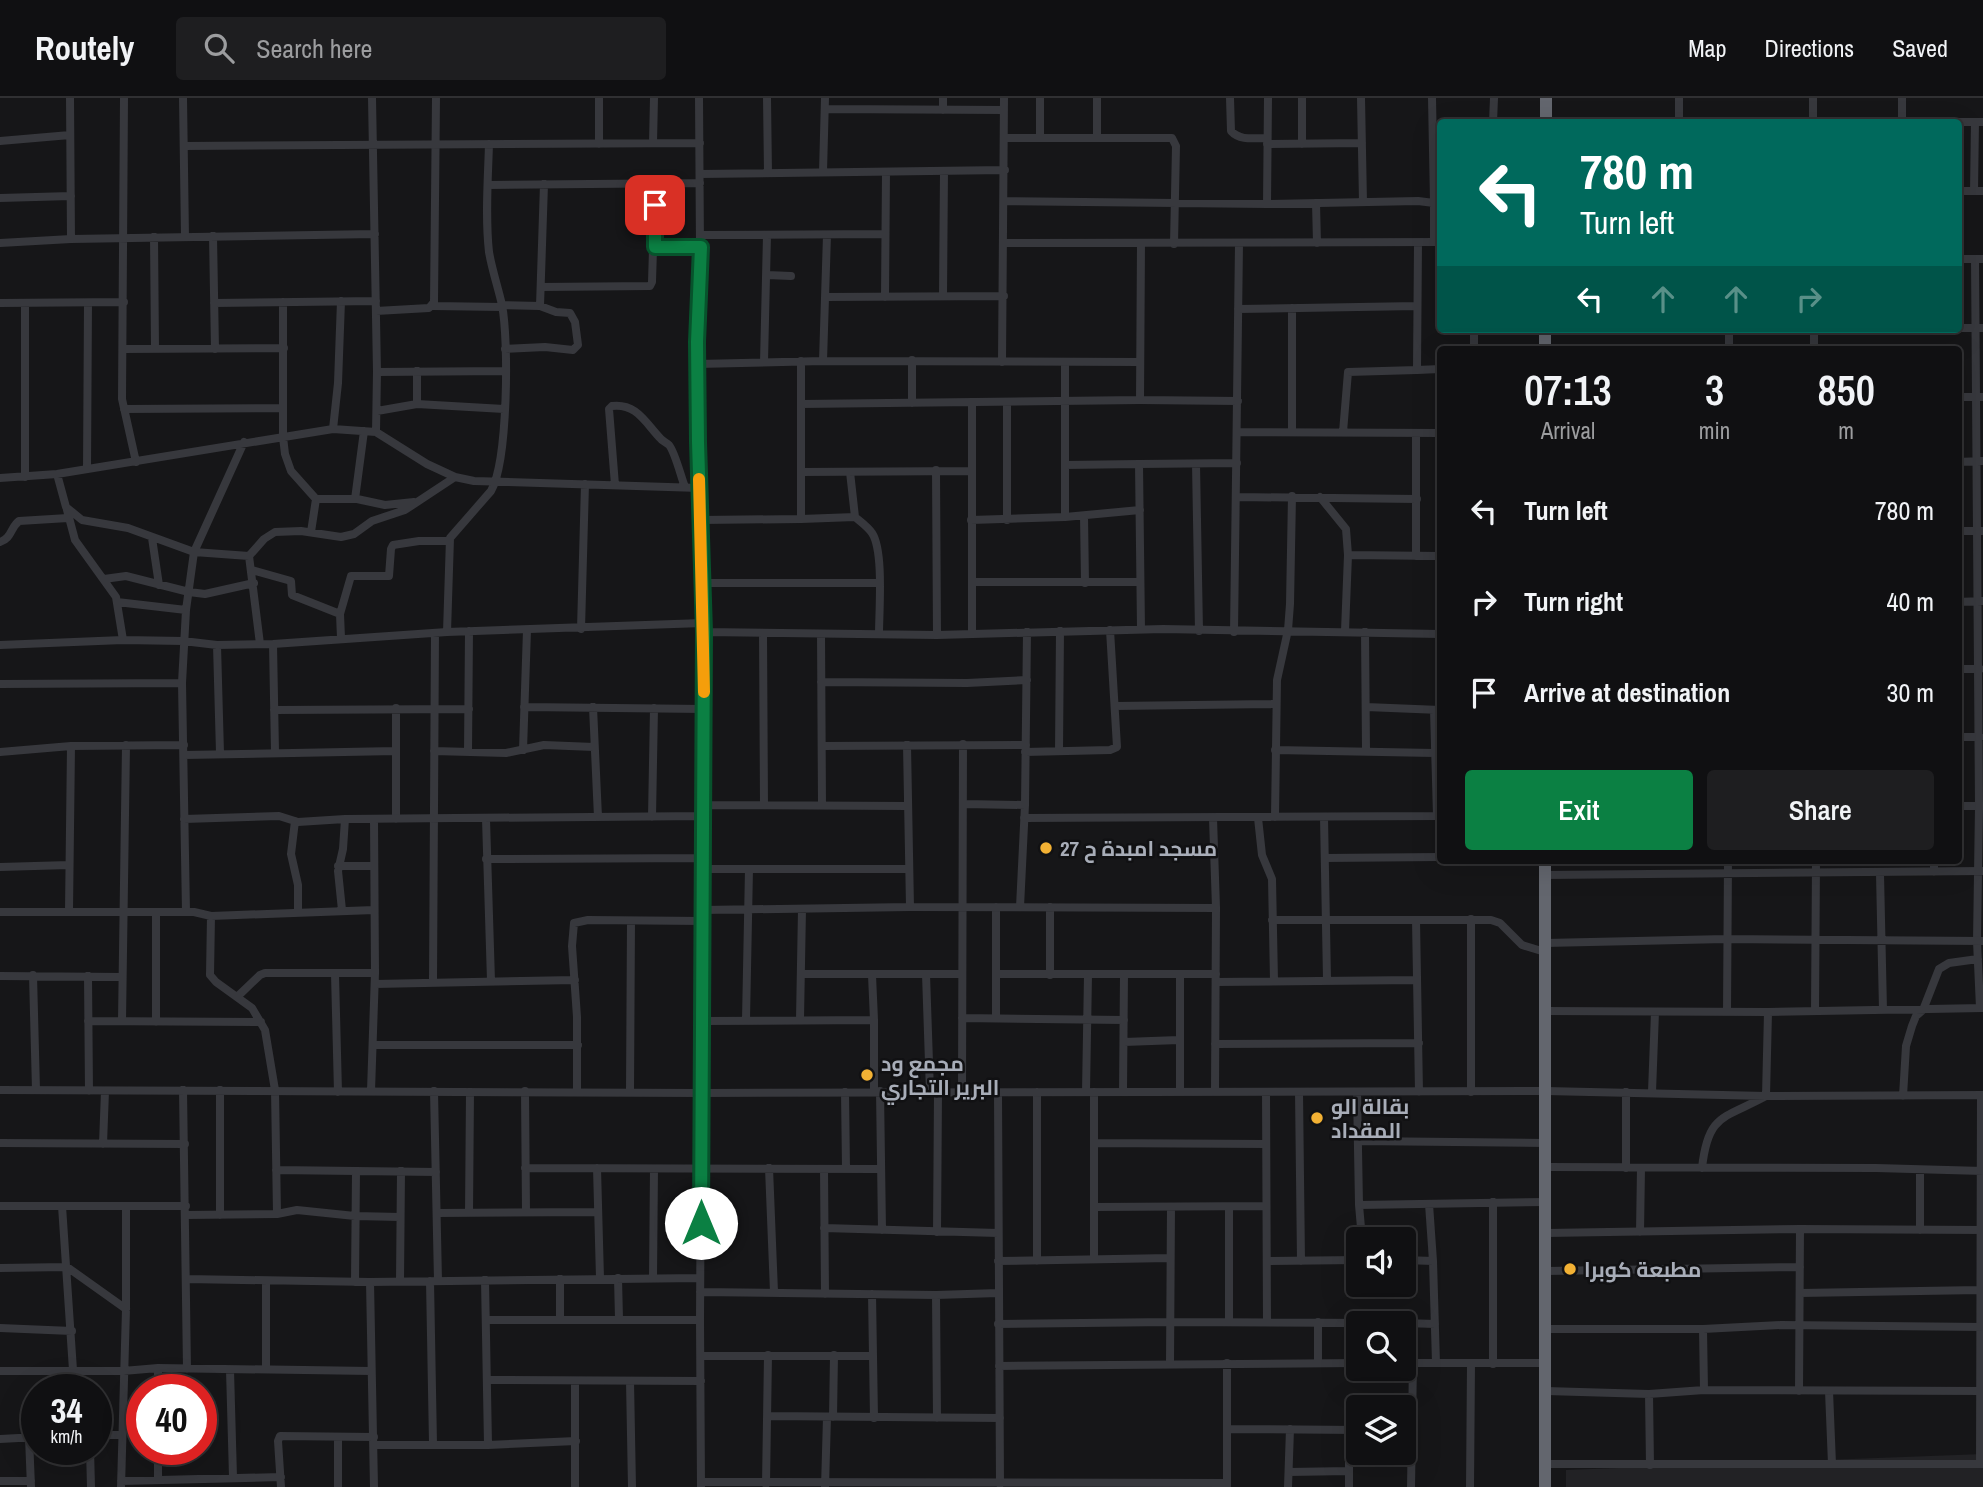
<!DOCTYPE html>
<meta charset="utf-8">
<style>
:root{--surface:#101012;--page:#1e1e20;--text:#f1f3f6;--muted:#9c9d9f;--line:#303032;--accent:#0b8043}
body{margin:0;font-family:"Archivo Narrow",Cairo,sans-serif;background:var(--page);color:var(--text);height:100vh;display:flex;flex-direction:column;font-size:26px;white-space:nowrap}
*{box-sizing:border-box;margin:0}
p{font-size:23px;color:var(--muted)}
.icon{flex:none;width:38px;height:38px;fill:none;stroke:currentColor;stroke-width:2;stroke-linecap:round;stroke-linejoin:round}
.map{position:relative;flex:1;overflow:hidden}
.side{position:absolute;left:1437px;top:248px;width:525px;height:518px;display:flex;flex-direction:column;background:var(--surface);border-radius:7px;box-shadow:0 7px 28px #0002,0 0 0 2px var(--line)}
.side>*{flex:none}
.hud{position:absolute;left:1437px;top:21px;width:525px;height:214px;border-radius:7px;box-shadow:0 7px 28px #0002,0 0 0 2px var(--line);background:#00695c;color:#fff;overflow:hidden}
.controls{position:absolute;left:1346px;top:1129px;display:grid;gap:14px}
.controls a{display:grid;place-items:center;width:70px;height:70px;border-radius:7px;background:var(--surface);box-shadow:0 7px 28px #0002,0 0 0 2px var(--line);font-size:35px}
.speed{position:absolute;left:21px;top:1276px;display:flex;gap:14px;font-size:35px;font-weight:700;text-align:center}
.speed>*{display:grid;place-content:center;width:91px;height:91px;border-radius:50%;background:var(--surface);box-shadow:0 7px 28px #0002,0 0 0 2px var(--line);line-height:1}
.speed small{font-size:18px;font-weight:400}
.speed .limit{border:10px solid #d22;background:#fff;color:#111}
.pin{position:absolute;display:grid;place-items:center;width:60px;height:60px;color:#fff;margin:-30px;border-radius:14px;box-shadow:0 4px 10px #0006}
.me{position:absolute;width:77px;margin:-38px;rotate:0deg;stroke-linejoin:round;filter:drop-shadow(0 0 5px #0008)}
.turn{display:flex;align-items:center;gap:24px;height:147px;padding:0 28px;font-size:32px}
.turn .icon{width:91px;height:91px;stroke-width:2.5}
.turn b{display:block;font-size:49px;line-height:60px}
.lanes{display:flex;align-items:center;height:66px;padding:0 28px;background:#0003;justify-content:center;gap:35px;direction:ltr}
.lanes .off{opacity:.35}
.eta{display:flex;justify-content:space-evenly;align-items:center;height:119px;text-align:center}
.eta b{font-size:42px;font-weight:600;line-height:49px}
.action{display:flex;gap:14px;margin-top:auto;padding:14px 28px}
.action a{flex:1;height:80px;border-radius:7px;background:var(--accent);color:#fff;font-size:28px;font-weight:600;line-height:80px;text-align:center}
.action a+a{background:var(--page);color:var(--text)}
ul{padding:0;list-style:none}
li{display:flex;align-items:center;gap:21px;height:91px;padding:0 28px}
li div{flex:1}
li b{display:block;font-size:26px}
li em{font-style:normal}
header{display:flex;align-items:center;gap:42px;box-sizing:border-box;height:98px;padding:0 35px;background:var(--surface);border-bottom:2px solid var(--line)}
header strong{font-size:33px}
nav{display:flex;gap:38px;margin-inline-start:auto;font-size:24px}
.search{width:490px;height:63px;background:var(--page);display:flex;align-items:center;gap:18px;box-sizing:border-box;padding:0 24px;border-radius:7px;color:var(--muted);font-size:26px}
.map>svg:first-child{display:block}
.built{fill:#222225}
.lines{fill:none;stroke-linecap:round;stroke-linejoin:round}
.minor{stroke:#37383d;stroke-width:8}
.highway{stroke:#63666e;stroke-width:12}
.route-casing{stroke:#07532c;stroke-width:18}
.route{stroke:#0b8043;stroke-width:12}
.slow{stroke:#f59e0b;stroke-width:12}
.poi-dot{fill:#f2b134;stroke:#111113;stroke-width:2.5}
.labels{text-anchor:middle;dominant-baseline:central;stroke-width:5;stroke-linejoin:round;paint-order:stroke}
.poi-label{font-size:21px;font-weight:bold;fill:#a8adb8;stroke:#111113;text-anchor:start}
</style>
<header>
<strong>Routely</strong>
<div class="search"><svg class="icon" aria-label="search" viewBox="0 0 24 24"><circle cx="10" cy="10" r="6"/><path d="M15 15l6 6"/></svg>Search here</div>
<nav><a>Map</a><a>Directions</a><a>Saved</a></nav>
</header>
<div class="map">
<svg width="1983" height="1389" viewBox="0 0 1983 1389">
<rect width="100%" height="100%" fill="#161618"/>
<!-- built -->
<path class="built" d="M1983,1356V1389H1566V1372Z"/>
<g class="lines">
<!-- minor -->
<path class="minor" d="M70,0L71,141
M124,0L122,301L136,364
M183,0L185,139
M372,0L377,274L376,334
M599,0V46
M699,0L700,149L697,223L698,344L704,534L700,1222L701,1389
M767,0L768,75
M943,0V12
M1040,0V40
M1097,0V40
M1230,0L1231,33C1240,43 1254,40 1267,40
M1302,0V46
M1361,0L1363,104
M1432,0L1434,105
M1679,0V24
M1902,0V24
M825,11L1004,12
M1546,23L1612,24
M1493,24L1494,0
M1813,24V0
M1946,24H1983
M1004,40H1172L1176,48L1174,146
M0,43L70,37
M653,45L654,0
M1267,46L1362,45
M184,48L700,45
M823,74L825,0
M700,76L1005,72
M488,87L700,85
M1958,93H1983
M1974,93L1975,24
M0,100L71,98
M1004,103L1267,106L1418,103L1434,105V144
M1316,105L1317,145
M1267,106L1268,0
M701,137L885,136
M213,138L215,251
M154,139L155,250
M0,145L71,141L375,136
M1004,145L1440,144
M655,149H700
M1958,161H1983
M1975,161L1979,708L1977,843L1980,910
M767,177L791,178
M541,189L650,188L652,184L655,85
M943,198L944,73
M826,199L1004,198
M885,199L886,74
M283,204V339L285,356L291,373L316,401L311,434
M0,205L124,204
M214,205L376,203
M502,207L540,208L556,214L570,215L575,224L578,247L573,252L545,249L505,251
M433,208L502,209
M540,208L544,86
M1292,210V334
M1238,211L1417,208
M376,213L429,210L434,204L436,0
M1958,230H1983
M1474,231V252
M1814,231V252
M123,251L284,250
M1729,252V231
M823,263L827,137
M764,264L767,137
M1002,264L1004,0
M1065,264V419
M697,266L823,263L1140,264
M1417,272L1440,271
M417,273V306L504,311
M377,274L506,273
M1958,299H1983
M1140,302L1141,145
M1007,304V422
M912,305V262
M801,306L1140,302L1238,303
M124,311L282,310
M377,313L417,306
M333,331L338,285L341,203
M1237,334L1440,335
M1343,334L1348,274L1417,272L1418,145
M1416,335V458
M1958,364L1983,363
M1196,366L1199,533
M1065,367L1139,366
M87,371L88,205
M936,372L937,537
M801,374L972,373
M850,374L855,419
M57,376L66,409L82,422L128,430L194,454L249,458L260,546
M25,379V206
M0,380L57,376L333,331L376,334L427,366L455,379L474,383L700,390
M615,387L609,311L612,308C636,305 645,324 660,340C662,343 666,344 669,347C675,354 681,379 685,389
M1237,399L1417,401
M1320,399L1346,431L1348,457L1440,458
M316,401H357L385,407L414,404
M355,401L364,333
M67,412L75,442L116,499L123,542
M1084,418L1085,485
M801,421L855,419C861,424 868,429 872,435C884,453 879,513 879,536
M701,422L801,421V263
M971,422L1065,419L1140,412
M1958,433H1983
M152,440L159,487
M0,444C12,440 10,430 19,423L68,420
M249,458L264,441L275,434L301,433L341,439L354,436L372,423L405,412L455,379
M252,472L291,483L292,497L340,516
M104,481L126,478L189,494L205,496L254,485
M972,484H1140
M702,485H880
M117,504L186,512
M1958,504L1983,503
M581,531L585,386
M1141,531L1139,366L1237,365
M1345,533L1348,457
M447,534L450,440L491,393C508,363 509,243 502,207C498,189 492,172 489,154C485,119 488,81 489,46
M704,534L937,537L1163,531L1440,536
M1234,534L1239,146
M1365,534L1366,652
M763,535L764,707
M821,536L822,706
M972,536V304
M341,540L340,516L351,478H389L391,451L393,447L419,443H449
M273,546L275,654
M0,547L123,542L183,543L217,547L273,546L447,534L703,525
M217,547L220,655
M1958,571H1980
M821,584L967,585L1027,582
M0,586L182,585
M1115,608L1276,606
M524,609L704,611
M593,609L598,719
M1366,609L1440,612
M274,612L469,611
M1434,612L1437,718
M1958,639H1980
M907,647L910,809
M822,648L1026,647
M523,652L527,532
M1275,652L1434,655
M434,653L506,655L544,647L594,649
M1059,653L1060,533
M0,654L71,648L184,647
M468,654L469,533
M1025,654L1110,652L1117,649L1110,532
M184,657L396,653
M964,706L1025,707
M704,707L908,708
M1958,708H1983
M652,719L654,610
M1275,719L1277,582L1288,532L1290,506L1292,398
M1324,719L1327,882
M1024,720L1440,718
M1213,720L1216,810L1215,994
M1258,720L1262,757L1272,781L1274,883
M184,721L279,718L298,724L345,721L704,718
M396,721V610
M486,721L491,883
M295,723L291,756L298,787V814
M1325,760L1440,759
M486,761L704,760
M338,768H374
M0,769L69,767
M704,771H909
M1934,774V763
M1880,776L1883,912
M1545,777L1983,773
M996,809V919
M1020,809L1025,707L1027,534
M1050,809V877
M342,812L338,773L343,751L345,721
M703,812L910,809L1216,810
M69,813L71,648
M0,814H194L211,818L210,877L216,884L252,910L265,932L275,992L277,1116
M156,814V924
M186,814L182,585L186,512L194,454L244,344
M211,818L374,812
M1272,822H1416L1419,994
M1416,822H1491L1500,825L1522,847L1545,854
M1545,845L1726,841L1983,843
M335,876L338,994
M801,876H962
M926,876L930,994
M996,876H1216
M33,877L36,992
M872,877L874,922
M0,878L122,879
M88,878L89,993
M433,884L435,535
M1216,884L1416,882
M375,886L575,882
M237,899L260,877L265,875H375
M1545,913L1768,914L1983,910
M1815,913L1816,763
M1727,914L1728,763
M962,920L1124,922
M800,921L802,811
M746,922L749,771
M88,923L261,924
M122,923L126,647
M703,923L874,922V994
M1124,944L1179,942
M1215,946L1419,945
M374,947H578
M0,992L701,995L1546,993L1766,998L1983,997
M183,992L187,1271
M220,992V1117
M371,993L375,875L374,722
M434,993L438,1183
M525,993L526,1114
M577,993V919L572,848L574,825L588,822L703,823
M880,993L882,1132
M1180,993V876
M630,994L631,823
M845,994L846,1071
M1037,994V1163
M1086,994L1088,877
M1094,994V1161
M1123,994L1124,876
M1266,994L1267,1224
M1299,994L1301,1163
M1357,994L1359,1107L1362,1141
M1471,994V821
M1626,994V1070
M1652,994L1655,914
M962,995L963,646
M998,995L1000,1386
M1903,998L1906,948L1912,928L1916,918L1923,912L1939,871L1949,865L1978,861
M1358,1043L1546,1045
M0,1045L185,1046
M1094,1045L1266,1046
M103,1046L105,993
M1546,1069L1876,1070L1983,1073
M525,1070L880,1071
M597,1070L600,1180
M769,1070L774,1194
M1702,1070C1708,1015 1724,1021 1766,998L1768,914
M824,1071L825,1196
M276,1072L436,1074
M1920,1072V1132
M1429,1106L1433,1163L1436,1265
M1359,1107L1546,1104
M0,1108H186
M62,1108L73,1272
M1094,1109L1266,1108
M437,1115L597,1114
M469,1115L470,994
M186,1117L277,1116L297,1112L355,1118L400,1119
M824,1130L998,1135
M937,1134L938,995
M1640,1134L1641,1070
M1546,1135L1800,1131L1983,1132
M1404,1162L1433,1163
M998,1163L1170,1160
M1267,1163L1358,1162
M0,1170L67,1169L126,1211
M1546,1173L1800,1169
M618,1180L619,1221
M653,1180L654,1071
M186,1181L370,1184L700,1180
M560,1181V1221
M485,1182L488,1347
M400,1183L401,1073
M430,1183L433,1346
M355,1184L356,1073
M370,1184L374,1389
M700,1194L936,1197L998,1195
M1800,1195L1980,1192
M872,1196L874,1320
M936,1197L937,1320
M486,1222H700
M1229,1224V1109
M1404,1225L1435,1226
M998,1226L1170,1224L1372,1225
M0,1230L72,1233
M1546,1231H1703L1781,1227L1983,1229
M1703,1231L1704,1292
M701,1258H872
M1318,1265V1224
M1404,1265H1546
M1170,1266L1171,1109
M1493,1266V1104
M999,1268L1358,1265
M266,1271V1183
M230,1272L233,1379
M0,1273H123L158,1270L371,1273
M488,1282L701,1283
M630,1283L632,1389
M158,1292V1270
M1546,1293L1649,1296L1704,1292L1983,1293
M1799,1293L1800,1131
M1829,1293L1832,1366
M1649,1296L1650,1367
M768,1318L1000,1320
M833,1319L834,1257
M1228,1331L1358,1332
M1349,1332V1389
M96,1337H122
M29,1339L31,1389
M0,1341L37,1339
M374,1347H488L576,1343
M90,1351L91,1389
M1545,1366H1983
M1980,1366L1981,997
M1289,1374L1349,1373
M158,1382V1351
M0,1383H31
M121,1383L281,1379
M701,1384L1227,1385
M766,1386L768,1257
M1227,1388V1265
M121,1389L126,1211V1108
M281,1389L278,1343L280,1338L374,1339
M338,1389V1339
M575,1389V1283
M825,1389L827,1319
M1288,1389L1290,1331
M1411,1389L1413,1265
M1470,1389L1471,1266"/>
<!-- highway -->
<path class="highway" d="M1546,24V0
M1545,252V231
M1545,1389V763"/>
</g>
<g class="lines">
<defs>
<path id="route" d="M655,107V149H701L697,244L698,344L704,534L701,1125"/>
</defs>
<!-- route casing -->
<use href="#route" class="route-casing"/>
<!-- route -->
<use href="#route" class="route"/>
<!-- slow -->
<path class="slow" d="M699,381L704,594"/>
</g>
<!-- markers -->
<g class="poi-dot">
<circle cx="1046" cy="750" r="7"/>
<circle cx="867" cy="977" r="7"/>
<circle cx="1317" cy="1020" r="7"/>
<circle cx="1570" cy="1171" r="7"/>
</g>
<g class="labels">
<!-- poi labels -->
<g class="poi-label">
<text x="1060" y="750">مسجد امبدة ح 27</text>
<text x="881" y="965">مجمع ود<tspan x="881" dy="24">البرير التجاري</tspan></text>
<text x="1331" y="1008">بقالة الو<tspan x="1331" dy="24">المقداد</tspan></text>
<text x="1584" y="1171">مطبعة كوبرا</text>
</g>
</g>
</svg>
<div class="controls">
<a><svg class="icon" aria-label="sound" viewBox="0 0 24 24"><path d="M4 9h4l5-4v14l-5-4H4zM17 9q2 3 0 6"/></svg></a>
<a><svg class="icon" aria-label="search" viewBox="0 0 24 24"><circle cx="10" cy="10" r="6"/><path d="M15 15l6 6"/></svg></a>
<a><svg class="icon" aria-label="layers" viewBox="0 0 24 24"><path d="M12 4l9 5-9 5-9-5zM3 14l9 5 9-5"/></svg></a>
</div>
<div class="speed"><div>34<small>km/h</small></div><div class="limit">40</div></div>
<div class="pin" style="left:655px;top:107px;background:#d93025"><svg class="icon" aria-label="arrive" viewBox="0 0 24 24"><path d="M6 21V4h12l-3 4 3 4H6"/></svg></div>
<svg class="me" style="left:701px;top:1125px" viewBox="-20 -20 40 40"><circle r="19" fill="#fff"/><path d="M0-13L10 11 0 6-10 11z" fill="#0b8043"/></svg>
<div class="hud">
<div class="turn"><svg class="icon" aria-label="left" viewBox="0 0 24 24"><path d="M17 20v-9H6M10 6l-5 5 5 5"/></svg><div><b>780 m</b>Turn left</div></div>
<div class="lanes"><svg class="icon" aria-label="left" viewBox="0 0 24 24"><path d="M17 20v-9H6M10 6l-5 5 5 5"/></svg><svg class="icon off" aria-label="ahead" viewBox="0 0 24 24"><path d="M12 20V5M6 11l6-6 6 6"/></svg><svg class="icon off" aria-label="ahead" viewBox="0 0 24 24"><path d="M12 20V5M6 11l6-6 6 6"/></svg><svg class="icon off" aria-label="right" viewBox="0 0 24 24"><path d="M7 20v-9h11M14 6l5 5-5 5"/></svg></div>
</div>
<section class="side">
<div class="eta">
<div><b>07:13</b><p>Arrival</p></div>
<div><b>3</b><p>min</p></div>
<div><b>850</b><p>m</p></div>
</div>
<ul>
<li><svg class="icon" aria-label="left" viewBox="0 0 24 24"><path d="M17 20v-9H6M10 6l-5 5 5 5"/></svg><div><b>Turn left</b></div><em>780 m</em></li>
<li><svg class="icon" aria-label="right" viewBox="0 0 24 24"><path d="M7 20v-9h11M14 6l5 5-5 5"/></svg><div><b>Turn right</b></div><em>40 m</em></li>
<li><svg class="icon" aria-label="arrive" viewBox="0 0 24 24"><path d="M6 21V4h12l-3 4 3 4H6"/></svg><div><b>Arrive at destination</b></div><em>30 m</em></li>
</ul>
<div class="action"><a>Exit</a><a>Share</a></div>
</section>
</div>
